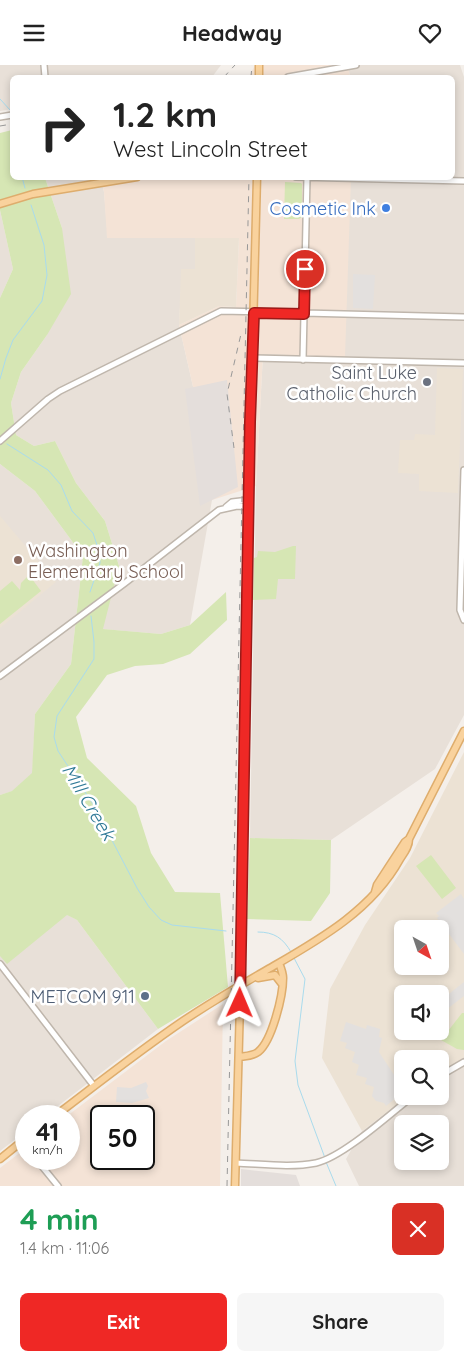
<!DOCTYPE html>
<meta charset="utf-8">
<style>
:root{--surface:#fff;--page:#f6f6f6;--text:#222;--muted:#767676;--accent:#ef2825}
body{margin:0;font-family:Quicksand,sans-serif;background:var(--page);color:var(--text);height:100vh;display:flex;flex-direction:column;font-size:19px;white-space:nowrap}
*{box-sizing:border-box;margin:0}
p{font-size:16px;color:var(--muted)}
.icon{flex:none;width:28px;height:28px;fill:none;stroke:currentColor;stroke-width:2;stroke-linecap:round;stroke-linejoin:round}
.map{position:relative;height:1121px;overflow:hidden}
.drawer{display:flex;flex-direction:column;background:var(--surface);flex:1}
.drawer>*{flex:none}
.top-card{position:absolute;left:10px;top:10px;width:445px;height:105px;border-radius:8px;box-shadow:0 2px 8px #0003;background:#fff;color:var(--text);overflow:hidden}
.needle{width:32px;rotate:140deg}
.buttons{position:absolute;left:394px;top:855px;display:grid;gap:10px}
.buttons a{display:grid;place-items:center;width:55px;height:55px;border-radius:8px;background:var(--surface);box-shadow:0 2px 8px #0003;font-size:25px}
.speed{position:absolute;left:15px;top:1040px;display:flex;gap:10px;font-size:25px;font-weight:700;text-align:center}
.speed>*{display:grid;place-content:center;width:65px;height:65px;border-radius:50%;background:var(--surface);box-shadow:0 2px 8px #0003;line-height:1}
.speed small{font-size:12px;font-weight:400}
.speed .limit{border:2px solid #111;border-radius:8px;background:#fff;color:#111}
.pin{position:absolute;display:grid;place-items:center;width:42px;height:42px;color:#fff;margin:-21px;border:2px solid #fff;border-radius:50%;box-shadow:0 1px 5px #0007}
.me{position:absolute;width:55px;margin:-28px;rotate:1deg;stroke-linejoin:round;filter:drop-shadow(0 0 4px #0008)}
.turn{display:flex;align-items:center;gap:18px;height:105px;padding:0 20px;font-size:22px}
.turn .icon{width:65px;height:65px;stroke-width:2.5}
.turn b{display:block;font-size:35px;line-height:42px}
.round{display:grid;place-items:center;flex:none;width:52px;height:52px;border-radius:8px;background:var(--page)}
.overview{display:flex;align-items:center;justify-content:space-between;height:85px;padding:0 20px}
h1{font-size:30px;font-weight:700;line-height:38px;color:#1e9e55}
.button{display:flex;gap:10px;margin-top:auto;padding:10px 20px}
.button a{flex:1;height:58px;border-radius:8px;background:var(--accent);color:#fff;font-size:20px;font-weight:700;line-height:58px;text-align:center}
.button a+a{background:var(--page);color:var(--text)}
header{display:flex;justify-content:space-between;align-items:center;height:65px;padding:0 20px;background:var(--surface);font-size:22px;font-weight:700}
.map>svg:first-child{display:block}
.residential{fill:#e8e0d8;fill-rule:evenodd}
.commercial{fill:#f4e3d6;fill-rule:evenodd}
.industrial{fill:#e4dedb}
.education{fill:#ece2d4;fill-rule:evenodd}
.green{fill:#d6e6b4}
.parking{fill:#e3e0de}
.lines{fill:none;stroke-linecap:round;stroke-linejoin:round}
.stream{stroke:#a9dbed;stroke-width:1}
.minor-casing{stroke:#bfb6ac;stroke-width:8}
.major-casing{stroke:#dead6d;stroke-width:9}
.minor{stroke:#fff;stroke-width:5}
.major{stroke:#f9d29d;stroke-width:6}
.rail{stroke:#989898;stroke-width:1;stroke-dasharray:6 6;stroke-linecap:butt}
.major-bridge-casing{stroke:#dead6d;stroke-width:9;stroke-linecap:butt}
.major-bridge{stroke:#f9d29d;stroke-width:6}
.route-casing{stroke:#9b1a18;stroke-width:12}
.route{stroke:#ef2825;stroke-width:9}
.shop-dot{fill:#3f7fe0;stroke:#fff;stroke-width:2}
.worship-dot{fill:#6b7280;stroke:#fff;stroke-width:2}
.education-dot{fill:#8d6e63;stroke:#fff;stroke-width:2}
.service-dot{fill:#5c6f8a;stroke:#fff;stroke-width:2}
.labels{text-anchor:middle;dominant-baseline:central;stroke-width:5;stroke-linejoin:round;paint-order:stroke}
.shop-label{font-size:18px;fill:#366cbe;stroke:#fff;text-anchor:end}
.worship-label{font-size:18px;fill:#5b616d;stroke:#fff;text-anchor:end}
.education-label{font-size:18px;fill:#785e54;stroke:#fff;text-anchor:start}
.service-label{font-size:18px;fill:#4e5e75;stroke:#fff;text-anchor:end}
.water-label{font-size:19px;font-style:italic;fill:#307a97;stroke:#fff}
</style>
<header><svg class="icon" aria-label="menu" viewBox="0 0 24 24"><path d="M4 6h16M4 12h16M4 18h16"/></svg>Headway<svg class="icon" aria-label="heart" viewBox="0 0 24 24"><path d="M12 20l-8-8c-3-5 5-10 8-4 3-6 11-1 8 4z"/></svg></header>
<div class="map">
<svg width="464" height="1121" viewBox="0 0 464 1121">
<rect width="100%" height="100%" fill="#f4efea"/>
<!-- residential -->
<path class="residential" d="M0,0H221L212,12H12V44L0,46Z
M348,0H460L464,12V650L435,704L331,775L250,773L256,421L263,289L351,113L452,112V12H350Z
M45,113H101L104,127L108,173H195V204H182L179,260L194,326L212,435L190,560L161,569L102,564L119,501L105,456L76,418L55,376L34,381L16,370L11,338L21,307L47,270L62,163Z
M0,145L13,204L0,233Z
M0,399L35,426L83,491L71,599L35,649L32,720L0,730Z
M0,807L8,819L77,855L158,964L45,1051H26V1066L0,1086Z
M464,994V1121H359L346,1094L362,1066L408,1031H440V1008ZM402,1059H440V1096H402Z"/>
<!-- commercial -->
<path class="commercial" d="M255,0H348L350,12H249Z
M101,113H351L345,292L263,289L256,421L212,435L194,326L179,260L219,241L236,242L239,173H107L104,127Z
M223,939L220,1121H0V1103L26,1083V1094H69V1051H67L166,976ZM101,1051H144V1094H101Z"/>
<!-- industrial -->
<path class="industrial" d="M227,315L238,422L200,441L185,324Z
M241,1104L296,1110L300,1121H241Z"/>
<!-- education -->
<path class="education" d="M195,173H239L236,242L219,241L179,260L181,204H195Z
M437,303L463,304L458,428L419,426V409L398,408L400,375H414L415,369L435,370Z
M0,451L56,517L0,563Z
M464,687V994L440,1008V994H402V1031H408L362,1066L322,993L330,924L365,860L410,793ZM402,864H440V901H402ZM402,929H440V966H402Z"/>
<!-- green -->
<path class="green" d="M12,65V112L45,113L62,163L71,229L47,270L21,307L11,338L16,370L34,381L55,376L76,418L105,456L119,501L103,564L161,569L190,560L226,527L227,555L190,589L163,599L135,601L107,610L76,652L87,693L136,741L151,788L175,827L220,828L228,922L158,964L77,855L67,850L7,899L0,891V730L12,726L32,708L35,649L71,599L83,491L35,426L0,399V233L13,204L0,145V68Z
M285,117L301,118L302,119V152L299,154H284Z
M293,481H296L295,514H278L276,534L253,535L254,493L257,492L258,486L275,487Z
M29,510L41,526L0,559V526L12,516L20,525L21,518Z
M250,773L331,775L330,828L311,856L247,854Z
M431,790L456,823L442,834L416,801Z
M462,948H464V985L457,984L441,975Z"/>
<!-- parking -->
<path class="parking" d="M353,209L375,210L373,244L353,243Z
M461,829L464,834V889L437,853L439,851L436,848Z
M464,917V931L442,948L440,946V936Z
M346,957L366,964L367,960L380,964L379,972L382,973L379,987L402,1022V1028L386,1041L384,1038L376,1036L372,1031L374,1022L365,1019L367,1013L356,1010L359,1000L352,997L355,987L345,983L347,978L340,976Z
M146,1017L148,1021L146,1026L149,1033L132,1038L116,1037L117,1022L131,1023Z"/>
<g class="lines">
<!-- stream -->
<path class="stream" d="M0,34L10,45
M22,112L25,123
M0,314L6,293L13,275L42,236L47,210L44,180L31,140
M7,379L48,405L61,420L72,446L93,468L99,486L100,498L90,527
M91,551L94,577V594L57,651L54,672L58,686L93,739L137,823L149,842L161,855L172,860L226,866
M258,867C274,867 283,873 291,887
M294,893L305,914L295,996L298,1020L325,1093
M326,1097L336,1121"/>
<defs>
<path id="minor" d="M44,0L45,12
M288,12L356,0
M0,52L12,50
M296,112L464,116
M253,293L464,298
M303,295L307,112
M0,376L48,334L60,326L221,246L464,252
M464,405L460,545L464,555
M226,442L232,437L249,435
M0,611L125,518L219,445L237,441L249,442
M0,899L94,1021
M440,1011L464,997
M36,1094L58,1121
M236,1098C262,1099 291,1103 316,1098C343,1092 390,1049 413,1031"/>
<path id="major" d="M259,12V0
M0,139L33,129L137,112
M375,827L377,820L405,777L409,774
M241,904L249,418L257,112
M258,913L275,910L282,919
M239,992C246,991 253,991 258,987C272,976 283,931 283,913C283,908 281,903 279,898
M55,1051C97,1019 139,986 183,956C210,938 237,922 265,906C315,877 371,847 400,794C404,788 409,782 409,774L464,666
M0,1094L26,1073
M235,1121L240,938"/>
</defs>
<!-- minor casing -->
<use href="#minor" class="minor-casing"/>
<!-- major casing -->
<use href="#major" class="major-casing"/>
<!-- minor -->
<use href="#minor" class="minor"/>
<!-- major -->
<use href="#major" class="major"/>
<!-- rail -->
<path class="rail" d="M224,12L235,0
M251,12L252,0
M0,61L12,59
M234,383L227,329L241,269
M227,1121L249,112"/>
<defs>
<path id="major-bridge" d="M240,938L241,904"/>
</defs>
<!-- major-bridge casing -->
<use href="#major-bridge" class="major-bridge-casing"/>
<!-- major-bridge -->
<use href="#major-bridge" class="major-bridge"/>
</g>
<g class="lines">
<defs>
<path id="route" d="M240,938L250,357L254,248L304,249L305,204"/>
</defs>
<!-- route casing -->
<use href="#route" class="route-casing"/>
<!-- route -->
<use href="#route" class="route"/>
</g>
<!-- markers -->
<circle class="shop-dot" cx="386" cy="143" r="5"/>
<circle class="worship-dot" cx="427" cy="317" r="5"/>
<circle class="education-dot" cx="18" cy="495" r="5"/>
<circle class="service-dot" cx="145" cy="931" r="5"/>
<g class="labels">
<!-- shop labels -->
<g class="shop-label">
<text x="376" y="143">Cosmetic Ink</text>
</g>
<!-- worship labels -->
<g class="worship-label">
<text x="417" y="307">Saint Luke<tspan x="417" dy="21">Catholic Church</tspan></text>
</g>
<!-- education labels -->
<g class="education-label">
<text x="28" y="485">Washington<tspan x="28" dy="21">Elementary School</tspan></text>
</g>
<!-- service labels -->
<g class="service-label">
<text x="135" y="931">METCOM 911</text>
</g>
<!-- water labels -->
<g class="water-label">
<text transform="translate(89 737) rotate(59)">Mill Creek</text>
</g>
</g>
</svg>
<div class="buttons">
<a><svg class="needle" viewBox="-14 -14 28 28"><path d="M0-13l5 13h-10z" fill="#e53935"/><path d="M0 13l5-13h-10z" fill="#767676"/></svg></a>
<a><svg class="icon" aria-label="sound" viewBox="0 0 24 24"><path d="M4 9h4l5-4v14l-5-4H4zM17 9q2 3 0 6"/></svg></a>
<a><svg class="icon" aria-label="search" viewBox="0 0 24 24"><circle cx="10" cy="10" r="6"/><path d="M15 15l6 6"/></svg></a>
<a><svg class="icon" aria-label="layers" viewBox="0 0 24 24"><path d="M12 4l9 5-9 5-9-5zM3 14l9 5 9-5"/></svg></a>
</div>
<div class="speed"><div>41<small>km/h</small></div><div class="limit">50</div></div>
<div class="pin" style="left:305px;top:204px;background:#d93025"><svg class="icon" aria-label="arrive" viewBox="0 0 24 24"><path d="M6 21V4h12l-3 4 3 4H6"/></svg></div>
<svg class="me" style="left:240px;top:938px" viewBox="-20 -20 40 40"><path d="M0-17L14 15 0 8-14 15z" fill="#ef2825" stroke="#fff" stroke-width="4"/></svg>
<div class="top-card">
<div class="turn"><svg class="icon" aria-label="right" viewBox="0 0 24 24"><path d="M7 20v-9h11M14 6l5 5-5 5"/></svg><div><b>1.2 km</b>West Lincoln Street</div></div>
</div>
</div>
<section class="drawer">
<div class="overview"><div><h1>4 min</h1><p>1.4 km · 11:06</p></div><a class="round" style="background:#d93025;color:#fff"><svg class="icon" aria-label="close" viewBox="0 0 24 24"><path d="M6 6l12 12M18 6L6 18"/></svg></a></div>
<div class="button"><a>Exit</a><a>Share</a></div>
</section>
